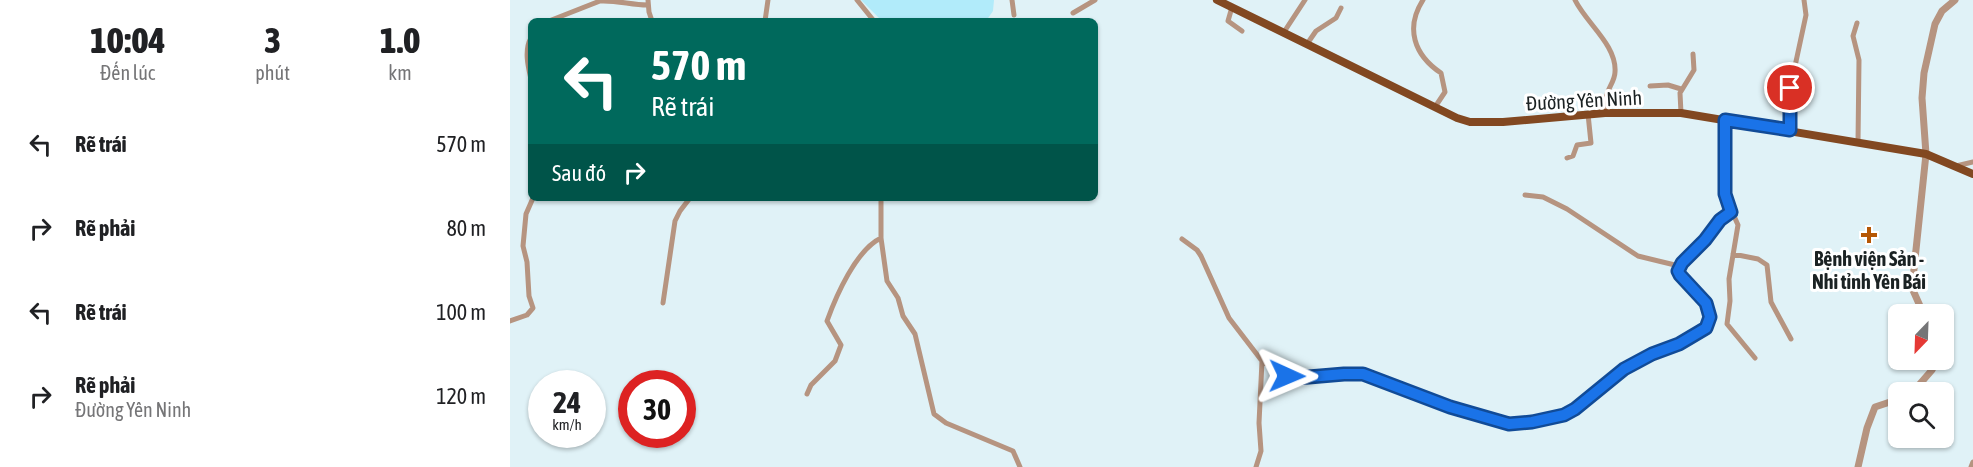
<!DOCTYPE html>
<html lang="vi">
<meta charset="utf-8">
<style>
:root{--surface:#fff;--page:#f2f2f2;--text:#202124;--muted:#757577}
body{margin:0;font-family:"Asap Condensed",sans-serif;background:var(--page);color:var(--text);height:100vh;display:flex;flex-direction:column;font-size:22px;white-space:nowrap}
*{box-sizing:border-box;margin:0}
p{font-size:20px;color:var(--muted)}
.icon{flex:none;width:33px;height:33px;fill:none;stroke:currentColor;stroke-width:2;stroke-linecap:round;stroke-linejoin:round}
.map{position:relative;flex:1;overflow:hidden}
.details{display:flex;flex-direction:column;background:var(--surface);width:510px}
.details>*{flex:none}
.guide{position:absolute;left:18px;top:18px;width:570px;height:183px;border-radius:9px;box-shadow:0 2px 4px #0004;background:#00695c;color:#fff;overflow:hidden}
.needle{width:39px;rotate:203deg}
.fabs{position:absolute;left:1378px;top:304px;display:grid;gap:12px}
.fabs a{display:grid;place-items:center;width:66px;height:66px;border-radius:9px;background:var(--surface);box-shadow:0 2px 4px #0004;font-size:30px}
.speed{position:absolute;left:18px;top:370px;display:flex;gap:12px;font-size:30px;font-weight:700;text-align:center}
.speed>*{display:grid;place-content:center;width:78px;height:78px;border-radius:50%;background:var(--surface);box-shadow:0 2px 4px #0004;line-height:1}
.speed small{font-size:15px;font-weight:400}
.speed .limit{border:9px solid #d22;background:#fff;color:#111}
.pin{position:absolute;display:grid;place-items:center;width:51px;height:51px;color:#fff;margin:-26px;border:3px solid #fff;border-radius:50%;box-shadow:0 2px 6px #0007}
.me{position:absolute;width:66px;margin:-33px;rotate:91deg;stroke-linejoin:round;filter:drop-shadow(0 0 4px #0008)}
.turn{display:flex;align-items:center;gap:21px;height:126px;padding:0 24px;font-size:27px}
.turn .icon{width:78px;height:78px;stroke-width:2.5}
.turn b{display:block;font-size:42px;line-height:51px}
.then{display:flex;align-items:center;height:57px;padding:0 24px;background:#0003;gap:12px;font-size:22px}
.eta{display:flex;justify-content:space-evenly;align-items:center;height:102px;text-align:center}
.eta b{font-size:36px;font-weight:800;line-height:42px}
ul{padding:0;list-style:none}
li{display:flex;align-items:center;gap:18px;height:84px;padding:0 24px}
li div{flex:1}
li b{display:block;font-size:22px}
li em{font-style:normal}
main{display:flex;flex:1;min-height:0}
.map>svg:first-child{display:block}
.green{fill:#b1ebfa}
.lines{fill:none;stroke-linecap:round;stroke-linejoin:round}
.minor{stroke:#b69480;stroke-width:5}
.tertiary{stroke:#b69480;stroke-width:7}
.primary{stroke:#824821;stroke-width:8}
.route-casing{stroke:#114b97;stroke-width:15}
.route{stroke:#1a73e8;stroke-width:10}
.poi-dot{fill:#b55704;stroke:#fff;stroke-width:2}
.labels{text-anchor:middle;dominant-baseline:central;stroke-width:6;stroke-linejoin:round;paint-order:stroke}
.street-label{font-size:20px;fill:#1b2223;stroke:#fff}
.poi-label{font-size:20px;font-weight:bold;fill:#1b2223;stroke:#fff}
</style>
<main>
<section class="details">
<div class="eta">
<div><b>10:04</b><p>Đến lúc</p></div>
<div><b>3</b><p>phút</p></div>
<div><b>1.0</b><p>km</p></div>
</div>
<ul>
<li><svg class="icon" aria-label="left" viewBox="0 0 24 24"><path d="M17 20v-9H6M10 6l-5 5 5 5"/></svg><div><b>Rẽ trái</b></div><em>570 m</em></li>
<li><svg class="icon" aria-label="right" viewBox="0 0 24 24"><path d="M7 20v-9h11M14 6l5 5-5 5"/></svg><div><b>Rẽ phải</b></div><em>80 m</em></li>
<li><svg class="icon" aria-label="left" viewBox="0 0 24 24"><path d="M17 20v-9H6M10 6l-5 5 5 5"/></svg><div><b>Rẽ trái</b></div><em>100 m</em></li>
<li><svg class="icon" aria-label="right" viewBox="0 0 24 24"><path d="M7 20v-9h11M14 6l5 5-5 5"/></svg><div><b>Rẽ phải</b><p>Đường Yên Ninh</p></div><em>120 m</em></li>
</ul>
</section>
<div class="map">
<svg width="1463" height="467" viewBox="0 0 1463 467">
<rect width="100%" height="100%" fill="#e0f2f7"/>
<!-- green -->
<path class="green" d="M351,0H484L483,11L476,21H372Z"/>
<g class="lines">
<!-- minor -->
<path class="minor" d="M138,0L139,12L142,21
M347,0L364,21
M502,0L504,15
M913,0C895,28 904,55 931,73L935,92L925,107
M1065,0C1076,23 1107,45 1105,72C1105,80 1099,87 1097,94C1095,100 1095,107 1095,113
M722,7L718,21L732,31
M563,13L585,0
M39,21L90,1C106,0 122,5 137,5
M255,21L258,0
M1347,23L1343,36L1349,60L1348,142
M774,32L795,0
M21,38C14,50 18,66 21,79
M797,44L806,31L826,18L831,8
M1140,86L1158,85L1171,89
M1171,113L1170,93L1184,70L1183,54
M1215,120L1216,198L1228,225L1219,279L1220,301L1217,324L1245,358
M1280,130L1279,94L1296,15L1294,0
M1057,158L1063,156L1067,145L1081,143L1078,114
M1446,166L1463,162
M1015,195L1033,197L1057,209L1128,256L1169,266
M371,198V238L377,281L388,298L393,316L405,334L424,414L436,423L503,451L510,467
M672,239L687,250L691,256L719,318L752,361L749,423L751,451L746,467
M1223,254L1248,259L1257,265L1261,302L1281,339
M153,303L165,221L170,211L180,198
M0,321L17,315L23,308L19,296L17,262L13,246L16,214L23,198
M752,361L777,376L787,379L834,374L859,376L920,400L968,416L999,424L1022,422L1061,412L1114,369L1142,354L1169,344L1196,328L1200,317L1196,303L1170,275L1169,266L1195,240L1210,220L1221,212
M297,394L301,385L325,361L331,345L317,321C326,296 346,250 371,238
M1461,467L1463,462"/>
<!-- tertiary -->
<path class="tertiary" d="M1414,315L1402,288L1416,154L1412,98L1414,73L1425,24L1432,11L1445,0
M1402,393L1422,370L1427,360
M1348,467L1357,428L1365,407L1389,399"/>
<!-- primary -->
<path class="primary" d="M707,0L947,118L960,122H993L1095,113H1171L1416,154L1463,174"/>
</g>
<g class="lines">
<defs>
<path id="route" d="M777,376L787,378L834,374H853L940,407L999,424L1022,422L1054,415L1065,409L1114,369L1142,354L1169,344L1196,328L1200,317L1196,303L1170,275L1168,271L1172,263L1195,240L1210,220L1221,212L1215,194V120L1280,130V88"/>
</defs>
<!-- route casing -->
<use href="#route" class="route-casing"/>
<!-- route -->
<use href="#route" class="route"/>
</g>
<!-- markers -->
<path class="poi-dot" d="M1356 226h6v6h6v6h-6v6h-6v-6h-6v-6h6z"/>
<g class="labels">
<!-- street labels -->
<g class="street-label">
<text transform="translate(1074 100) rotate(-3)">Đường Yên Ninh</text>
</g>
<!-- poi labels -->
<g class="poi-label">
<text x="1359" y="258">Bệnh viện Sản -<tspan x="1359" dy="23">Nhi tỉnh Yên Bái</tspan></text>
</g>
</g>
</svg>
<div class="fabs">
<a><svg class="needle" viewBox="-14 -14 28 28"><path d="M0-13l5 13h-10z" fill="#e53935"/><path d="M0 13l5-13h-10z" fill="#757577"/></svg></a>
<a><svg class="icon" aria-label="search" viewBox="0 0 24 24"><circle cx="10" cy="10" r="6"/><path d="M15 15l6 6"/></svg></a>
</div>
<div class="speed"><div>24<small>km/h</small></div><div class="limit">30</div></div>
<div class="pin" style="left:1280px;top:88px;background:#d93025"><svg class="icon" aria-label="arrive" viewBox="0 0 24 24"><path d="M6 21V4h12l-3 4 3 4H6"/></svg></div>
<svg class="me" style="left:777px;top:376px" viewBox="-20 -20 40 40"><path d="M0-17L14 15 0 8-14 15z" fill="#1a73e8" stroke="#fff" stroke-width="4"/></svg>
<div class="guide">
<div class="turn"><svg class="icon" aria-label="left" viewBox="0 0 24 24"><path d="M17 20v-9H6M10 6l-5 5 5 5"/></svg><div><b>570 m</b>Rẽ trái</div></div>
<div class="then">Sau đó<svg class="icon" aria-label="right" viewBox="0 0 24 24"><path d="M7 20v-9h11M14 6l5 5-5 5"/></svg></div>
</div>
</div>
</main>
